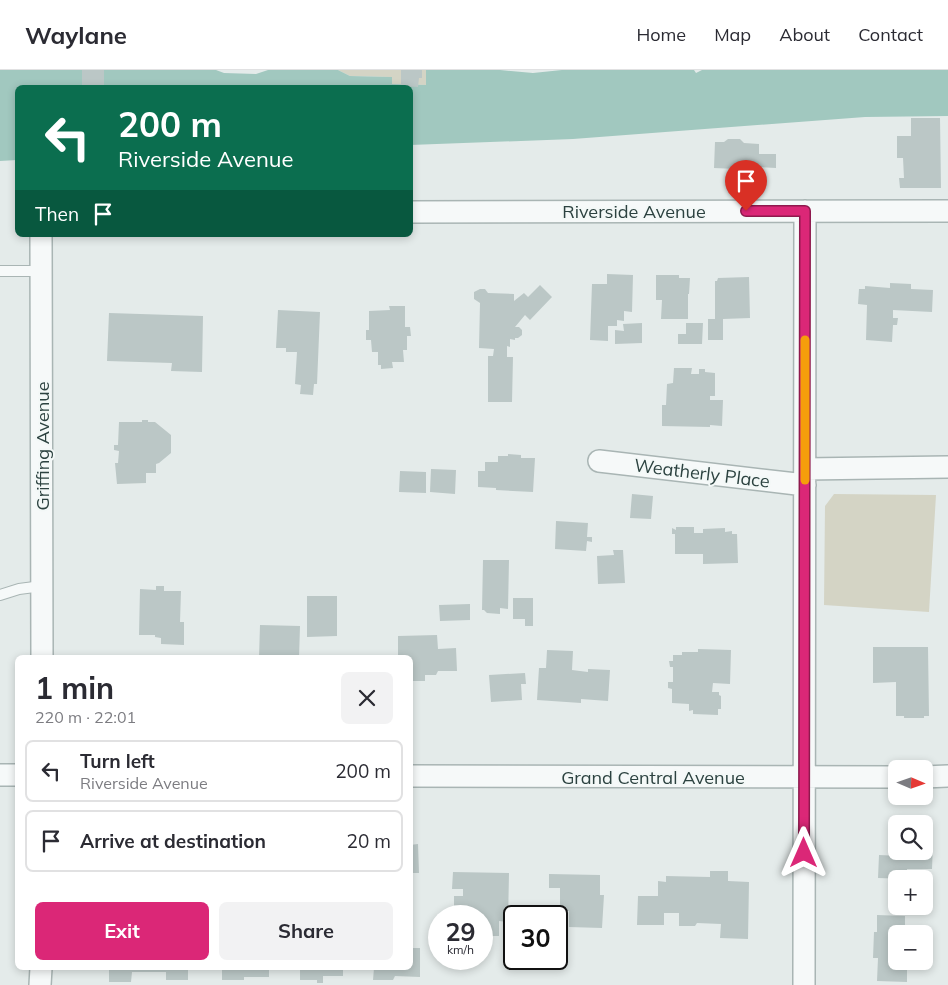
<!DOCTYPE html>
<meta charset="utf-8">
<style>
:root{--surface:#fff;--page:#f2f2f3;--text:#2b2b33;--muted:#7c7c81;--line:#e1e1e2;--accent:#db2777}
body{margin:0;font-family:Mulish,sans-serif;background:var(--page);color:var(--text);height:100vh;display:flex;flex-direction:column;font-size:19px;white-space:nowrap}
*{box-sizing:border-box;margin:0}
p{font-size:16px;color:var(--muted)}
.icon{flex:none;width:28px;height:28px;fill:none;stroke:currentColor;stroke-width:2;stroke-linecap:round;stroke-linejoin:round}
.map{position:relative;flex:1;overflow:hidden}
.panel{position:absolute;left:15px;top:585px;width:398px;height:315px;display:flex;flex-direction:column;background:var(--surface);border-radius:8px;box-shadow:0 2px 8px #0003}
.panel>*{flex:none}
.guide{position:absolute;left:15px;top:15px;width:398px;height:152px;border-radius:8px;box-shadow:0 2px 8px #0003;background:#0b6e4f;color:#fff;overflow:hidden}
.needle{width:32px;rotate:92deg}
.tools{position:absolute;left:888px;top:690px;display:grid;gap:10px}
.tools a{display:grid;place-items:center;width:45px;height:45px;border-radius:8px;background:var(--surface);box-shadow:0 2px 8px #0003;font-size:25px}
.speed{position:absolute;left:428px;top:835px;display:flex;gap:10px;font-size:25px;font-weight:700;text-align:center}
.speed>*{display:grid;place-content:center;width:65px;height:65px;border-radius:50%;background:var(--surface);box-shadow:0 2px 8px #0003;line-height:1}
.speed small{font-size:12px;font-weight:400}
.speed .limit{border:2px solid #111;border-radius:8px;background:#fff;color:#111}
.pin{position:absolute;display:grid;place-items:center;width:42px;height:42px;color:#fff;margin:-51px -21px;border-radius:50% 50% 50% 0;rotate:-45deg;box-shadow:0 0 5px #0007}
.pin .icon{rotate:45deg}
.me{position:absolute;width:55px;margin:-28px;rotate:0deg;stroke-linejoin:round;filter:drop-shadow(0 0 4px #0008)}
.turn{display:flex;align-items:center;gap:18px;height:105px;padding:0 20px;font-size:22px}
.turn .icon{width:65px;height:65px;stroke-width:2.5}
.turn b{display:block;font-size:35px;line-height:42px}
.then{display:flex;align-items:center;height:48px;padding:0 20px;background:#0003;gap:10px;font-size:19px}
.round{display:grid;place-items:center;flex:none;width:52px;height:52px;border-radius:8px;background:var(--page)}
.headline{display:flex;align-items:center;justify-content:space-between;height:85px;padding:0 20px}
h1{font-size:30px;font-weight:700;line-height:38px}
.cta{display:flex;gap:10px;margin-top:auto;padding:10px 20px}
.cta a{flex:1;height:58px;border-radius:8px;background:var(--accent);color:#fff;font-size:20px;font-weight:700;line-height:58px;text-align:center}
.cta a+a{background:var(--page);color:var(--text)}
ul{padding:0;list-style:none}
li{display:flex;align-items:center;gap:15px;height:62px;margin:0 10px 8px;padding:0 10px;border:2px solid var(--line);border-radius:8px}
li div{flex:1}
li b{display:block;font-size:19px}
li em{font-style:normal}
header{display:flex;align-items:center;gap:30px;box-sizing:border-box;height:70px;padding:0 25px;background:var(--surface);border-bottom:1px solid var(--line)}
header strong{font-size:24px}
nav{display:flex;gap:28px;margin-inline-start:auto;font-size:18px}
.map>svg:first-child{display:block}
.green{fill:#d4d4c5}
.water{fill:#a1c8bf}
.building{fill:#bbc7c6}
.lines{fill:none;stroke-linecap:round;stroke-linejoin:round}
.service-casing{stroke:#a9b5b4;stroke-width:12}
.minor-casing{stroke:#a9b5b4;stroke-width:24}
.service{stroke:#f6f9f9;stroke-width:10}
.minor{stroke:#f6f9f9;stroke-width:21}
.route-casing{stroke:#8e194d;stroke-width:12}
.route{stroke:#db2777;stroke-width:9}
.slow{stroke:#f59e0b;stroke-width:9}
.labels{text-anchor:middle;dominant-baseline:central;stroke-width:4;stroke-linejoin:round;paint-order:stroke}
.street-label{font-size:18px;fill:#2c4240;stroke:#f3f8f7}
</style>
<header>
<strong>Waylane</strong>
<nav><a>Home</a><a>Map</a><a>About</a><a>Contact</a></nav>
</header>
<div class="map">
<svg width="948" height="915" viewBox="0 0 948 915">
<rect width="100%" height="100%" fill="#e4ebea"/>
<!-- green -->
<path class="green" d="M338,0H426V15L392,14L391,7L350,6Z
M834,424L936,425L929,542L824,535L825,436Z"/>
<!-- water -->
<path class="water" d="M0,0H216L224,3L256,4L268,0H338L350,6L392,7V14L426,15V0H500L533,3L562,0H694L696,3L702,0H948V46L865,47L573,69L410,75V18H18L17,90L0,91Z"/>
<!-- building -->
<path class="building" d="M82,0H104V18H82Z
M401,0H422V8H419L418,17L401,16Z
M911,48H940L941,118H900L899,108H904L903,88H897V66H911Z
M728,69H740L744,73L759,74V84H776V98L759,97L758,100L714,98L715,72H724Z
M607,204L633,205L632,242L624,241V251L617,250V256H608V271L590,270L592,214H607Z
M656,205H679V208H690L689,224H688V249H661L662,230H656Z
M749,207L750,248L723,249V270H708V249H715V211H717L718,208Z
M890,213L911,214V219L933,220L932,242L893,240V248H898L897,255H893L892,272L866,270L867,235L858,234L859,219H865V216L890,218Z
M540,215L552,227L530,250L525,245L515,257H519L522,260V265L518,268H515V270L510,269V277L507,276V287H513L512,332H488V286H493L494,279L479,278L480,233L474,229V222L480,219H485L488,223L514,224V231L524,223L528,227Z
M389,236H405V257H410L411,266H407V280H403L404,292H392L393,298L381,299V295H378V282H372L371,270H366V260H369V241L390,240Z
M278,240L320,242L317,314H314L313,325L300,324L301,315L295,314L297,282H286V278H276Z
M109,243L203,246L202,302L171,301L172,293L107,291Z
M642,253V273L615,274V260L624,261L623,254Z
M686,253H703L702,274H678V264H686Z
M674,298H692L691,304H699V299H705V302L715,303V326H710V330H723L722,356L710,355V357L662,356V335H666L667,314L673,313Z
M142,350H148V352H155L171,365V383L159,393L156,394V403H146V413L117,414L115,393H118L119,381L114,380V375H118L119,352H142Z
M508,384L521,385V388H535L533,422L496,420V418L478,417V401H485V392H498V386H508Z
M431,399L456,400L455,424L430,422Z
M400,401L426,402V423L399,422Z
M632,424L653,426L651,449L630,448Z
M556,451L588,453L587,467H592V472L587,471L586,481L555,479Z
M676,457H694V463H703V459L725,458V462L732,461V464H737L738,493L703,494V484H675V464H672V458L676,460Z
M613,480H623L625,513L598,514L597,486L614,485Z
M483,490H509L508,539L500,538V544L487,543L484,540H482Z
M156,516H164V521H181L180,552H184V575L161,574V568L155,567V565H139L140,519L156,520Z
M307,526H337V566L307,567Z
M513,528H533V556H525V549H513Z
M470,534V550L440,551L439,535Z
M260,555L300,556L299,588H259Z
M437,565L438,579L456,578L457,601H438L436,605H425V611H413V608H410V588H398V566Z
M873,577H928L929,646H924V648H904V646H896V612L873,613Z
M698,579L731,580L730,614L713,613L712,622H719V625L721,626V639H718V645L693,644V640L689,641V634L672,633V619L668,618V612H673V597H670L669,591H673V585H682V582H698Z
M547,580L573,581L572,600L588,602V599L610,600L608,631L581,629V633L537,630L539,598H546Z
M525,603L526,614H521L522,630L491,632L489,605Z
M924,772L933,773L932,799H907V809L878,808L879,785L901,786V781H924Z
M418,774L419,803H410V775Z
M710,801H728V811L749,812L748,869L720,868L721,854L697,853L695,856H679V843H664V855H637L638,826H658V811L666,812V806L710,807Z
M453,802L509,803L508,852L499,851V866H481V846H454V826H463V819H452Z
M549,804L600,805V825H604L602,858L569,857V841H564L560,835V818H549Z
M877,845L905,846V864H896V891H907V912L877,911L878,888H873L874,862H877Z
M410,878H420V907L395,906L393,910H373L374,898H410Z
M109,898H188V910H166V902H132L131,912H109Z
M222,898H269V907H244V910H222Z
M300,898H343V906H323V913H317V910H300Z"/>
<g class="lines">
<defs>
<path id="service" d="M0,201H41
M0,525L19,519L42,516"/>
<path id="minor" d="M410,142L948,141
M41,165L42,588
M599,391L805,415
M805,399L948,397
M0,705H18
M410,706L896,707
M924,707L948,706
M40,915L41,898
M804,915L805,141"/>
</defs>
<!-- service casing -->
<use href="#service" class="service-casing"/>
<!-- minor casing -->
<use href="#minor" class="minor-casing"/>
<!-- service -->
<use href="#service" class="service"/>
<!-- minor -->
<use href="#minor" class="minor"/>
</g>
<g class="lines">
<defs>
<path id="route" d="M746,141H805L804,783"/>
</defs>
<!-- route casing -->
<use href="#route" class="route-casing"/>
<!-- route -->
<use href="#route" class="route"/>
<!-- slow -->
<path class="slow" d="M805,410V270"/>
</g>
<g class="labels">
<!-- street labels -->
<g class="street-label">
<text x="634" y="141">Riverside Avenue</text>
<text transform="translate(42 376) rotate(-90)">Griffing Avenue</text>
<text transform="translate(702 403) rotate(7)">Weatherly Place</text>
<text x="653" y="707">Grand Central Avenue</text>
</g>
</g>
</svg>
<div class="tools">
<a><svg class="needle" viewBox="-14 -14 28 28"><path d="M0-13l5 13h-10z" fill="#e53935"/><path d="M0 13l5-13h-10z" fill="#7c7c81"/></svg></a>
<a><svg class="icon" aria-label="search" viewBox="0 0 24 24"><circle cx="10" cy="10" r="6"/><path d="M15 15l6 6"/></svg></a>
<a>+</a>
<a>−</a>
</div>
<div class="speed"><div>29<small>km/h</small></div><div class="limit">30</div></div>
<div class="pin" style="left:746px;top:141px;background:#d93025"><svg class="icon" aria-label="arrive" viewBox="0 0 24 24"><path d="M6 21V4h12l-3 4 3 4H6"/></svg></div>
<svg class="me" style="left:804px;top:783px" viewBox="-20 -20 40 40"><path d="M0-17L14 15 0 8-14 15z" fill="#db2777" stroke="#fff" stroke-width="4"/></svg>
<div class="guide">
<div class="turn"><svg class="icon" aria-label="left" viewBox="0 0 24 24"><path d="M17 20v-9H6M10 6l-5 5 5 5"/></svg><div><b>200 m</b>Riverside Avenue</div></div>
<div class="then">Then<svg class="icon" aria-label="arrive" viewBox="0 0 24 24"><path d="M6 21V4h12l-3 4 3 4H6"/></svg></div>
</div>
<section class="panel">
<div class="headline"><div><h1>1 min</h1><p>220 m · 22:01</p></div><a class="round"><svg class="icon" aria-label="close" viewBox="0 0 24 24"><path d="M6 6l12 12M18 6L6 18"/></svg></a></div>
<ul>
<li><svg class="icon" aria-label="left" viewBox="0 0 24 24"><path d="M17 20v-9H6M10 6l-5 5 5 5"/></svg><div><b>Turn left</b><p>Riverside Avenue</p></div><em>200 m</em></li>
<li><svg class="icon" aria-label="arrive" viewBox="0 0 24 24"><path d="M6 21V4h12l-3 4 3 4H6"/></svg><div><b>Arrive at destination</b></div><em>20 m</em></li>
</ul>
<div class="cta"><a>Exit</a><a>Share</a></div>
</section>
</div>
